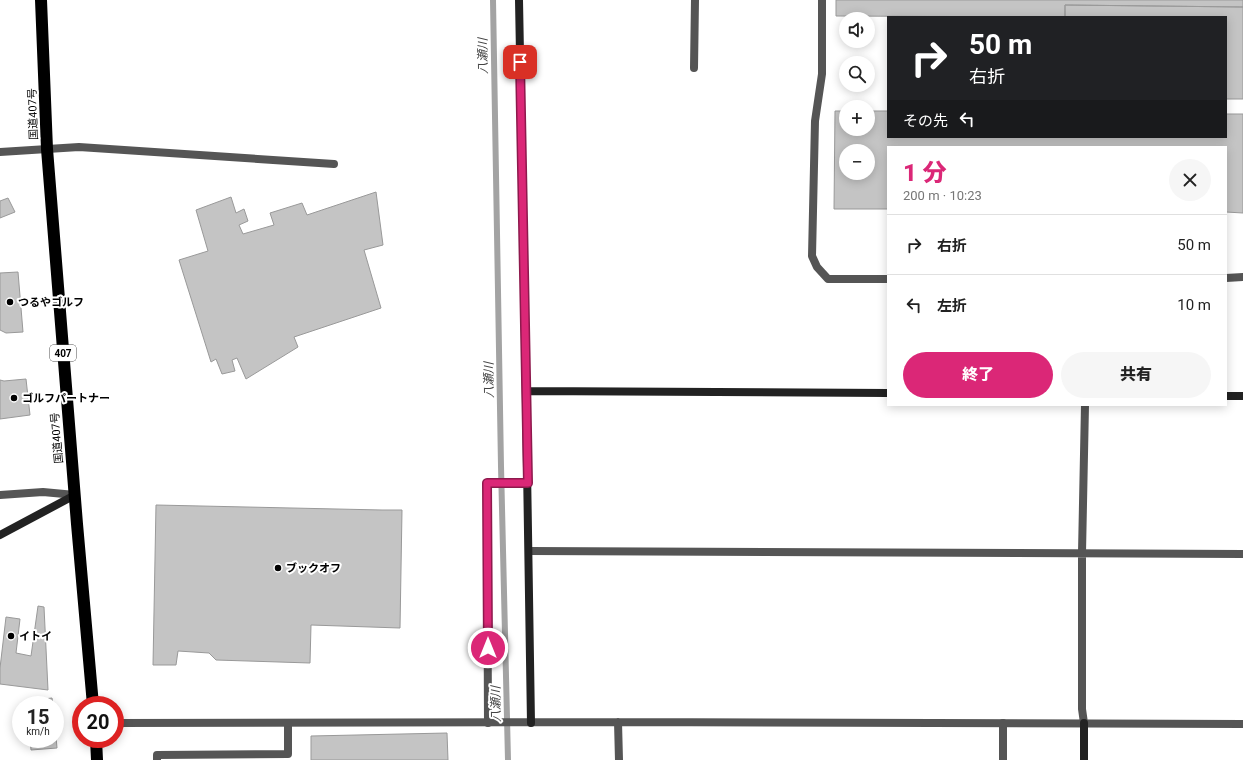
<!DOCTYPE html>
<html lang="ja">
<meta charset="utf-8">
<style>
:root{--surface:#fff;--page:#f6f6f6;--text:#222;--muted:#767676;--line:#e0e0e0;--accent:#db2777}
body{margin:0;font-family:Roboto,"Noto Sans JP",sans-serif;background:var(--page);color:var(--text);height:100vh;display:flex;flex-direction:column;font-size:15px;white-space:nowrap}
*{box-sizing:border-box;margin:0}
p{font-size:13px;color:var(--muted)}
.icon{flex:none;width:22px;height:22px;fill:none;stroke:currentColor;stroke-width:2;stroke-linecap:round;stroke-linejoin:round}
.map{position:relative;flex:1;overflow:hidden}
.panel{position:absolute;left:887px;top:146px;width:340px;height:260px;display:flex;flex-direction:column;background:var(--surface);border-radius:0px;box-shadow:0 2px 10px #0003}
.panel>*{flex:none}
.banner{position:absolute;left:887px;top:16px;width:340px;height:122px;border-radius:0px;box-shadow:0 2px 10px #0003;background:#202124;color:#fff;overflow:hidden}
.fabs{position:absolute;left:839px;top:12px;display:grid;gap:8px}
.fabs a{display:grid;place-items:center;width:36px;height:36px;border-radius:50%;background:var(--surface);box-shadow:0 2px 10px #0003;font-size:20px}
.speed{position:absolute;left:12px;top:696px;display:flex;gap:8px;font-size:20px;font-weight:700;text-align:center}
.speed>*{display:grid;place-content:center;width:52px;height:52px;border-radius:50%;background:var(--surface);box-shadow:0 2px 10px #0003;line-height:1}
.speed small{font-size:10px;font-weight:400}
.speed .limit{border:6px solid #d22;background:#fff;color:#111}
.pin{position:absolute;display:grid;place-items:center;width:34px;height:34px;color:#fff;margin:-17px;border-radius:8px;box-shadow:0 2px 6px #0006}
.me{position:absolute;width:44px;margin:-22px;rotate:0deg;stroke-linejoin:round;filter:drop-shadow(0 0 3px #0008)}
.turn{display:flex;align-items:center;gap:14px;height:84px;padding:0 16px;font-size:18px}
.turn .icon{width:52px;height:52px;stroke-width:2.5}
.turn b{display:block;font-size:28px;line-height:34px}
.then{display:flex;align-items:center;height:38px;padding:0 16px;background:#0003;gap:8px;font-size:15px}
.round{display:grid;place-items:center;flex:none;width:42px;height:42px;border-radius:21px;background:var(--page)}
.summary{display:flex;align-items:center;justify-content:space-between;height:68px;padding:0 16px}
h1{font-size:24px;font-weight:800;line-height:30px;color:var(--accent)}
.button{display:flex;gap:8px;margin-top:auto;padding:8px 16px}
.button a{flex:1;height:46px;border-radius:24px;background:var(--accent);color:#fff;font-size:16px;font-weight:800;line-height:46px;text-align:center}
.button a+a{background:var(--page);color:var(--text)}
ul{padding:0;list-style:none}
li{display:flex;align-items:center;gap:12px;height:60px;padding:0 16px;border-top:1px solid var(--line)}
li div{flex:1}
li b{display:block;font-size:15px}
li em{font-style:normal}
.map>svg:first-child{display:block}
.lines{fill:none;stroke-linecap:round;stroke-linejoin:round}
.stream{stroke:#a3a3a3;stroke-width:6}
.building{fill:#c4c4c4;stroke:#999;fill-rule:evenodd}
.lane{stroke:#555;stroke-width:8}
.street{stroke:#555;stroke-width:8}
.secondary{stroke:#222;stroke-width:8}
.highway{stroke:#000;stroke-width:12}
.route-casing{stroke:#8e194d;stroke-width:10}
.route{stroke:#db2777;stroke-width:7}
.poi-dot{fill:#000;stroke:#fff;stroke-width:1.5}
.labels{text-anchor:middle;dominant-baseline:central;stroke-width:4;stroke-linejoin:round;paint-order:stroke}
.shield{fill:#fff;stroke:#4c4c4c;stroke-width:1}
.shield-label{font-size:10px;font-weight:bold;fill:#000}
.street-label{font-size:11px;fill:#000;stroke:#fff}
.poi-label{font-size:11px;font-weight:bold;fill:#000;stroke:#fff;text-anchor:start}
.water-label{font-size:12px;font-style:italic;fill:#444;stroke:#fff}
</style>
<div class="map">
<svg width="1243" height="760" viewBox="0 0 1243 760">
<rect width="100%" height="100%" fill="#fff"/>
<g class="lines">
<!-- stream -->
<path class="stream" d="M493,0L501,466L508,760"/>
</g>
<!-- building -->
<path class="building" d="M836,0H1243V7L1065,5V17L836,16Z
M1065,5L1243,7V99H1226V17H1065Z
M835,111H846V129H868V111H888V137H1226V114H1243V213L1226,212V147H888V209H834ZM846,151H868V173H846Z
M376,192L383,245L364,250L381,308L294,337L298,347L246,379L237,358L232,360L235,371L222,374L216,359L211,362L179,260L208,251L196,210L231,197L236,213L244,209L248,221L239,225L243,234L274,225L270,213L302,203L307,215Z
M8,198L15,212L0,218V201Z
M18,272L23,332L6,333L0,330V273Z
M26,379L30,415L0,419V380L4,381Z
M156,505L382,510H402L400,628L311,625L310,663L216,660L209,653L178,651L176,665H153Z
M38,606L44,607L48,690L0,684V668L6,617L20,619L16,653L31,656Z
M52,698L53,705H27V701Z
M55,725L57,748L31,750L30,739H55Z
M447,733L448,760H311V736Z"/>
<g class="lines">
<!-- lane -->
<path class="lane" d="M822,0V74L815,121L812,256L817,267L828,279H888
M694,68L695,0
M0,152L79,147L334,164
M1226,278L1243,277
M488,723L487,483H528
M157,760V755L288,754V723
M1003,760V723"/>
<!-- street -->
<path class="street" d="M0,495L43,492L75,495
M530,551L1243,554
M618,722L619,760
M115,723L618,722L1243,724
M1084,723L1082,709V553L1085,405"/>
<!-- secondary -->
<path class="secondary" d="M519,0C523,241 529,482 531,723
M526,391L888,393
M1226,396H1243
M0,535L75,495
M1084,760V723"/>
<!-- highway -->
<path class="highway" d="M41,0L47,149L77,524L93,705
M96,739L97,760"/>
</g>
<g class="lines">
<defs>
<path id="route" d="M488,648L487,483H528L520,62"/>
</defs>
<!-- route casing -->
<use href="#route" class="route-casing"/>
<!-- route -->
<use href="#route" class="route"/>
</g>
<!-- markers -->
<g class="poi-dot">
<circle cx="10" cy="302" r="4"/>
<circle cx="14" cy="398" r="4"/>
<circle cx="278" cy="568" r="4"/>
<circle cx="11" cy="636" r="4"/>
</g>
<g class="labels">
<!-- shield labels -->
<rect class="shield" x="50" y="345" width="26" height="16" rx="3"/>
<g class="shield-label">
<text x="63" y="353">407</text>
</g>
<!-- street labels -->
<g class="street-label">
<text transform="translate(33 114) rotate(-92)">国道407号</text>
<text transform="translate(57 438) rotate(-95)">国道407号</text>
</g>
<!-- poi labels -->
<g class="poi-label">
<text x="18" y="302">つるやゴルフ</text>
<text x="22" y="398">ゴルフパートナー</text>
<text x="286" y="568">ブックオフ</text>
<text x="19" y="636">イトイ</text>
</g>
<!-- water labels -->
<g class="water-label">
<text transform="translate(483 56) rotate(-91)">八瀬川</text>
<text transform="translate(489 380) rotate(-91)">八瀬川</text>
<text transform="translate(496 704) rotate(-91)">八瀬川</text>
</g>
</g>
</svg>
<div class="fabs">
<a><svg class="icon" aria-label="sound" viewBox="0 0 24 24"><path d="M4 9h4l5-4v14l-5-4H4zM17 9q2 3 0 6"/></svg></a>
<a><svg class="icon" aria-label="search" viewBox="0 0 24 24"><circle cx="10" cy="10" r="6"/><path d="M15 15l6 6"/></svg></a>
<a>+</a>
<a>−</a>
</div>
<div class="speed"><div>15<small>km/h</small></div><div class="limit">20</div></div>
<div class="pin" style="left:520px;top:62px;background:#d93025"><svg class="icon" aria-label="arrive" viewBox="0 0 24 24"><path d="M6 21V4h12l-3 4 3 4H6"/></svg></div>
<svg class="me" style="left:488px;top:648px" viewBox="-20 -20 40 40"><circle r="17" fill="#db2777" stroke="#fff" stroke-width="3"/><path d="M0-11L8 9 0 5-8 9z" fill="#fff"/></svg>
<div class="banner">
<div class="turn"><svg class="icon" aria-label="right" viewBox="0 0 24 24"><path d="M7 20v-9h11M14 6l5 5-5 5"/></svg><div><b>50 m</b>右折</div></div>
<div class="then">その先<svg class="icon" aria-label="left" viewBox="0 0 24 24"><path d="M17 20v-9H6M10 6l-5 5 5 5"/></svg></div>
</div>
<section class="panel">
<div class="summary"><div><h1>1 分</h1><p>200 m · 10:23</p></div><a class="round"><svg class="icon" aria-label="close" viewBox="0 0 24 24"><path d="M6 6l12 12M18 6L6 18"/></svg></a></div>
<ul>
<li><svg class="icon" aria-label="right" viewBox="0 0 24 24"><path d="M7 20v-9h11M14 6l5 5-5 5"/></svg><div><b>右折</b></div><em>50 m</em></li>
<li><svg class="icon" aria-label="left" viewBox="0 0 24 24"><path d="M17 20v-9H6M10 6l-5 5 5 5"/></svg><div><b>左折</b></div><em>10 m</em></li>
</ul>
<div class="button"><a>終了</a><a>共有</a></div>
</section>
</div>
